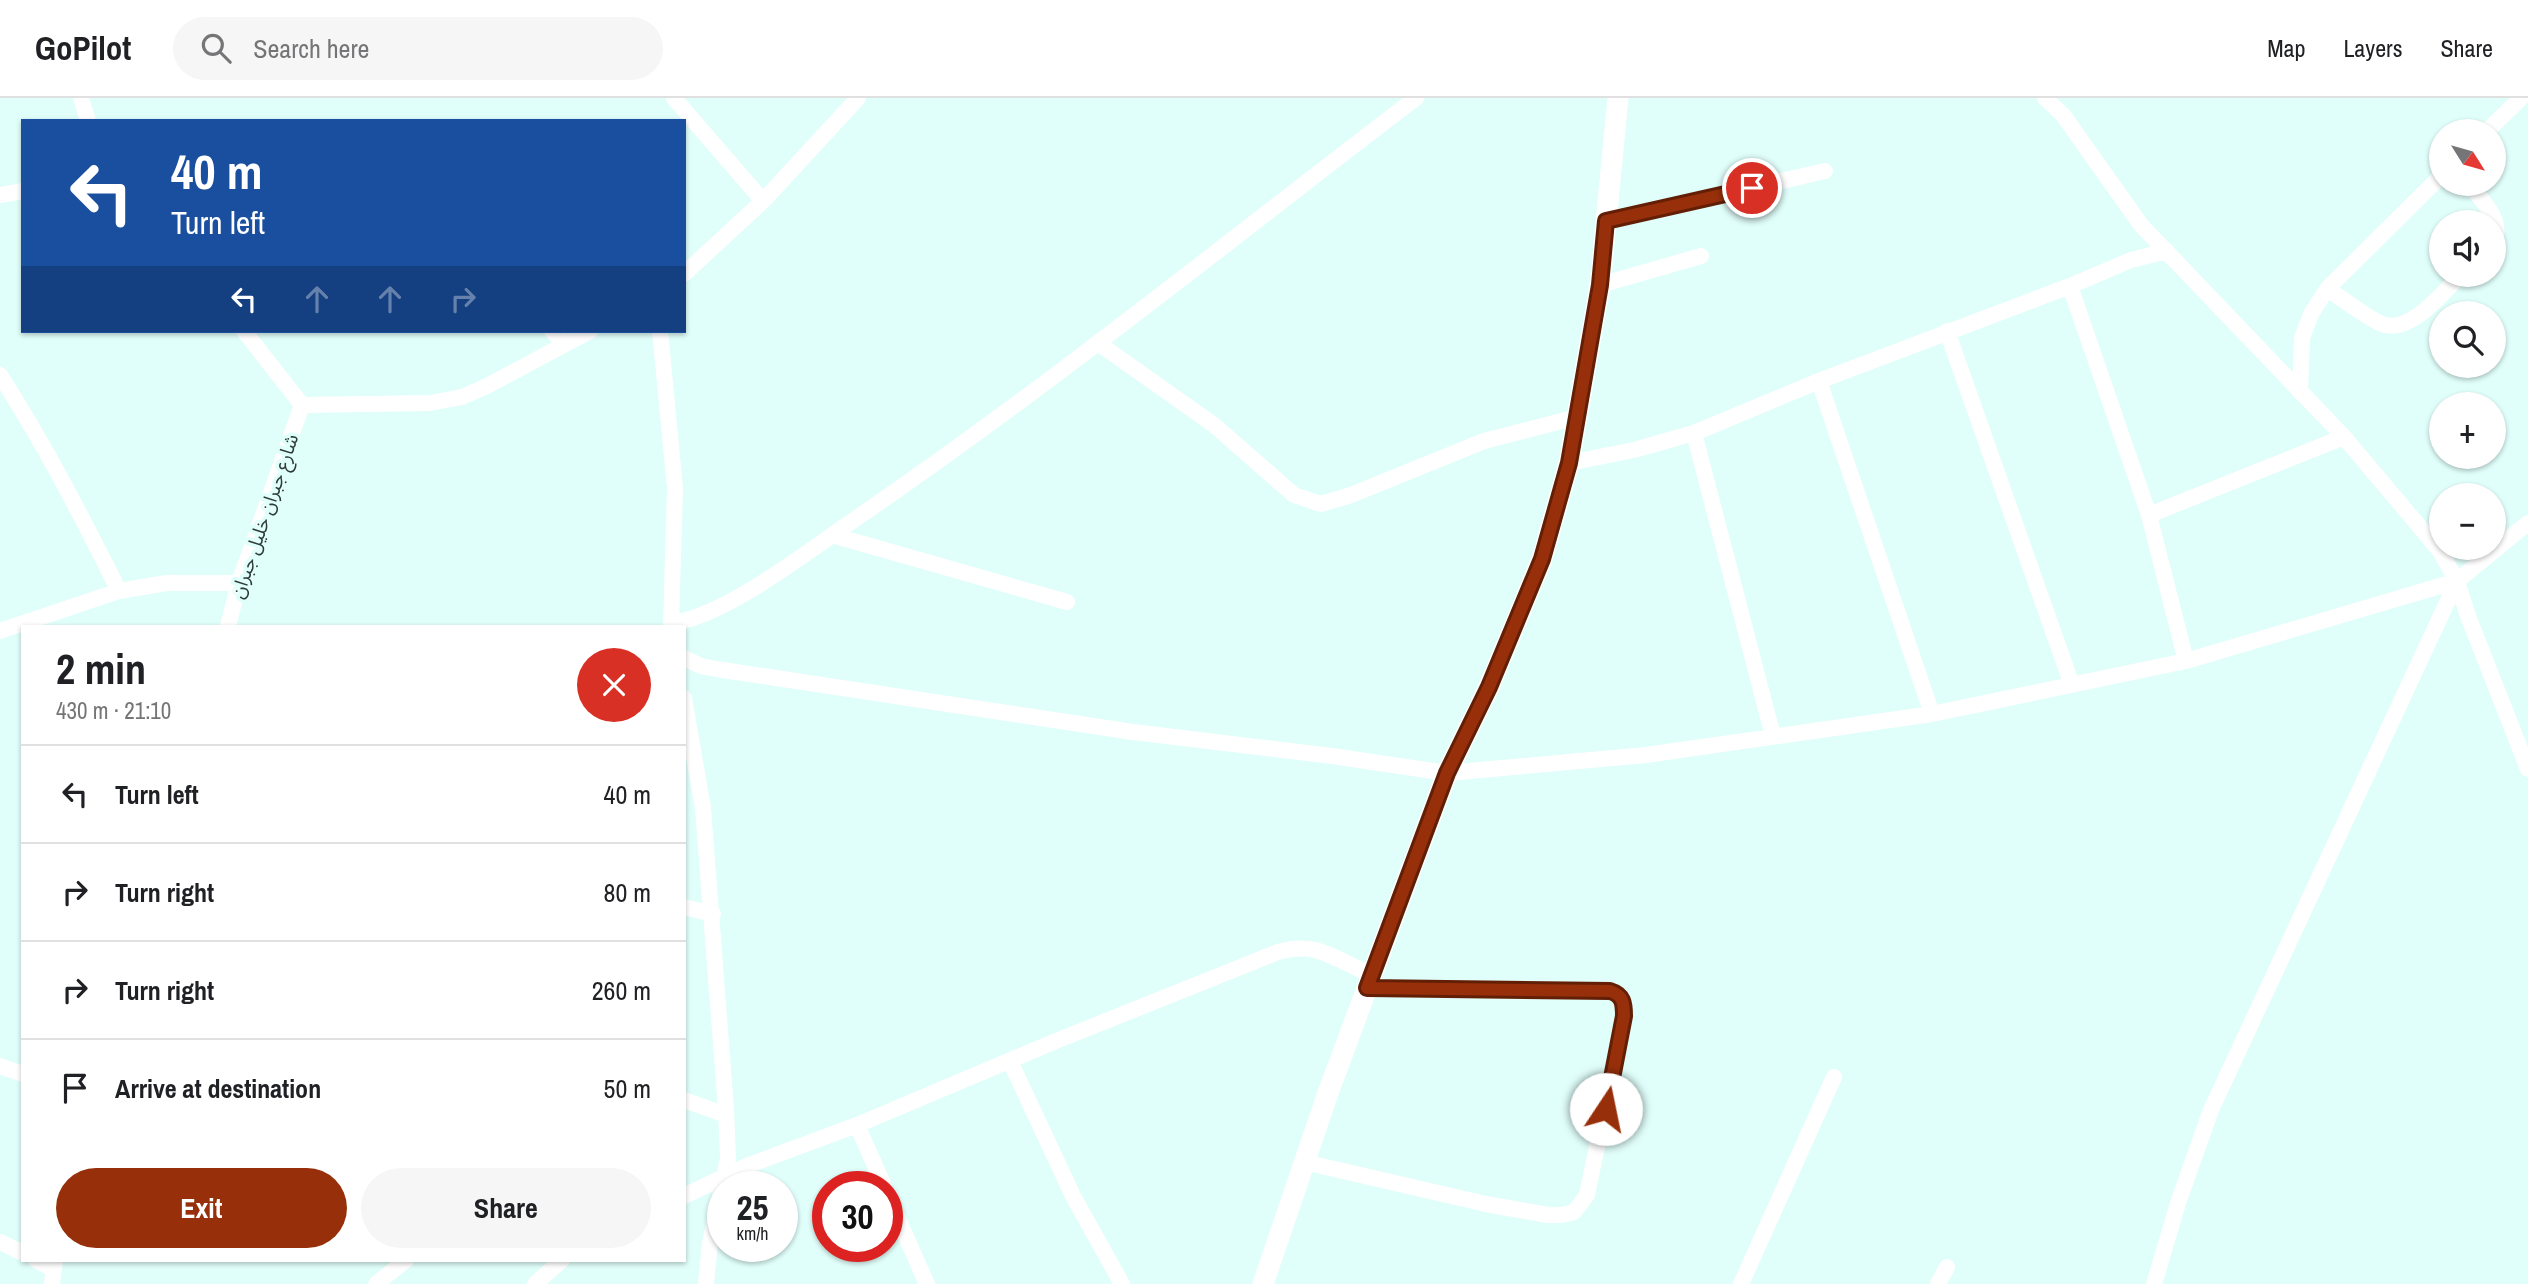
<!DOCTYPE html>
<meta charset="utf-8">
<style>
:root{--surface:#fff;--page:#f6f6f6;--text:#202124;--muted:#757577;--line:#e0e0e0;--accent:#97300a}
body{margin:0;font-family:"Archivo Narrow","Noto Sans Arabic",sans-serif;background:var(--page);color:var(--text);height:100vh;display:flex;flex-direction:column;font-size:26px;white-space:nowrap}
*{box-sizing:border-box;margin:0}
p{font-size:23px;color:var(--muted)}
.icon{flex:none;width:38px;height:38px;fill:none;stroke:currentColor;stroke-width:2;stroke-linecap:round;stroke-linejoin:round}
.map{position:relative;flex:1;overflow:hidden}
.side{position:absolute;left:21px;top:527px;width:665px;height:637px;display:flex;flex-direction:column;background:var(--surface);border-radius:0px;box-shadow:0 2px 5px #0004}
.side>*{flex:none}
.guide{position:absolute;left:21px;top:21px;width:665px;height:214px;border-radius:0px;box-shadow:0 2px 5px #0004;background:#1a4fa0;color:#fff;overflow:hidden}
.needle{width:46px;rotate:127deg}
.buttons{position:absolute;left:2429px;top:21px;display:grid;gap:14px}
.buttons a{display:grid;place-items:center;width:77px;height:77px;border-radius:50%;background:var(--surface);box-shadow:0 2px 5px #0004;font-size:35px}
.speed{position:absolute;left:707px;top:1073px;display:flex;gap:14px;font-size:35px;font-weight:700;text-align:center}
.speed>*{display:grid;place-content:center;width:91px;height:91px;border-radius:50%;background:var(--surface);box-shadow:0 2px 5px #0004;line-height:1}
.speed small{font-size:18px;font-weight:400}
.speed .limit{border:10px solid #d22;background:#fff;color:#111}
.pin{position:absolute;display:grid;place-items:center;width:60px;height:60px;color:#fff;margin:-30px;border:4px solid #fff;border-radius:50%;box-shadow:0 2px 7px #0007}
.me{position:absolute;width:77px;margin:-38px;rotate:11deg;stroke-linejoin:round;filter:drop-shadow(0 0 5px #0008)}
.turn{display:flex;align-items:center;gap:24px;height:147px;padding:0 35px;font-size:32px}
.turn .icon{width:91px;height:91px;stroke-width:2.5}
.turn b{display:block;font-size:49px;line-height:60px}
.lanes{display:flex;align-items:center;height:66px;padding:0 35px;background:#0003;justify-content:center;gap:35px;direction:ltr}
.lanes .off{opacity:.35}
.round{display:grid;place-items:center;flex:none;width:74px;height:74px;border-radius:37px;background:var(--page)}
.headline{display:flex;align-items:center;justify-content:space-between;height:119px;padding:0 35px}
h1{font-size:42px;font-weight:700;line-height:52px}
.primary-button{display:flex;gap:14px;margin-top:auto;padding:14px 35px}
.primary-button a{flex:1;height:80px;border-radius:42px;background:var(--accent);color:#fff;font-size:28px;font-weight:700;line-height:80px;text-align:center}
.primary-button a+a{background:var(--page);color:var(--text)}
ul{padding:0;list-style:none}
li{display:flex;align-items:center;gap:21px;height:98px;padding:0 35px;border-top:2px solid var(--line)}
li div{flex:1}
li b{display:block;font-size:26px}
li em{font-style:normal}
header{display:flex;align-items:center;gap:42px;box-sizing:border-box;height:98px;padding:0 35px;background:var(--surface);border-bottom:2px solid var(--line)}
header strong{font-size:33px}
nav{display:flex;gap:38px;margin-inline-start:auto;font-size:24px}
.search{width:490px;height:63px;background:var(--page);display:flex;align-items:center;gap:18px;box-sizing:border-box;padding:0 24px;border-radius:38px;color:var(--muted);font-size:26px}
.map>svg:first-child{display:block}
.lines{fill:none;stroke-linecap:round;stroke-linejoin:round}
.minor{stroke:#fff;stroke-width:16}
.tertiary{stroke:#fff;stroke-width:21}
.route-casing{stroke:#621f06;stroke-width:18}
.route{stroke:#97300a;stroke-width:12}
.labels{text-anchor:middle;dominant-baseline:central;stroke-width:7;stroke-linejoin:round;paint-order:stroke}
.street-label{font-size:19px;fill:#2e3a38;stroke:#e0fefa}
</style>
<header>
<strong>GoPilot</strong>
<div class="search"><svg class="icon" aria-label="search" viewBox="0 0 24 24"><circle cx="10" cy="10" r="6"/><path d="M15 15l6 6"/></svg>Search here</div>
<nav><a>Map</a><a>Layers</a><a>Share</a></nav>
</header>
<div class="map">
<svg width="2528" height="1186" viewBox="0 0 2528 1186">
<rect width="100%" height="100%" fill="#e0fefa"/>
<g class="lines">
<!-- minor -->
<path class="minor" d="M81,0L88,23
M674,0L763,103
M2045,0L2063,17L2141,127L2344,339L2440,453L2457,483L2468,518L2528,671
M2487,33L2521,0
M2469,86C2483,104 2504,122 2494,145
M0,97L23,93
M1606,123L1825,73
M684,176L763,103L858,0
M1600,187L1701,158
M2070,188L2149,417L2186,563
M2327,191C2344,201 2365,219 2382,226C2410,237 2443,194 2461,177
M244,233L302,307
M552,233L565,245
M660,233L675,390L671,528
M1947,233L2072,587
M1098,245L1214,327L1294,397L1321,406L1351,397L1484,343L1577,319
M0,277C45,347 82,419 119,493
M1819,283L1932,616
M2300,294L2302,240L2311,216L2327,191L2441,78
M302,307L430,305L462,299L487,288L590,233
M1694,335L1773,638
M1569,365L1634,352L1694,335L1819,283L2070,188L2131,162L2167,153
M2149,417L2344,339
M832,437L1067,504
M671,525C721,520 802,458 845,428C1042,294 1227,144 1416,0
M228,528L239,485L302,307
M0,533L119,493L167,485H239
M684,560L701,568L716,571L1133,634L1332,658L1447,675L1646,657L1932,616L2186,563L2457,483L2528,425
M684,600L703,710L726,1011L728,1060L710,1145L706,1186
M684,809L713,816
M1010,963L1073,1098L1122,1186
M0,968L23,976
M684,1002L726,1017
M857,1027L884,1088
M1304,1064L1486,1106L1548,1117H1562L1574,1114L1587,1097L1624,918C1624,905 1623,897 1610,893L1367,890
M887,1096L927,1186
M684,1098L744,1069L857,1027L1056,943L1278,854C1317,842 1336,862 1372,877
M0,1144L23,1155
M36,1162L53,1171
M52,1186L55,1162
M376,1186L406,1162
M535,1186L562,1162
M1741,1186L1834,979
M1938,1186L1947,1169
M2154,1186L2179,1102L2211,1012L2457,483"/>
<!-- tertiary -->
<path class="tertiary" d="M1263,1186L1328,995L1447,675L1489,589L1542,461L1569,365L1600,187L1618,0"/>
</g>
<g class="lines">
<defs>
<path id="route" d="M1606,1011L1624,918C1624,905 1623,897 1610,893L1367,890L1447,675L1489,589L1542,461L1569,365L1600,187L1606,123L1752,90"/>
</defs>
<!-- route casing -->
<use href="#route" class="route-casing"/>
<!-- route -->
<use href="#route" class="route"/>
</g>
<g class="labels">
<!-- street labels -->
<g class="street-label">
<text transform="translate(264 418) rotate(-71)">شارع جبران خليل جبران</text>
</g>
</g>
</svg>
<div class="buttons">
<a><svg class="needle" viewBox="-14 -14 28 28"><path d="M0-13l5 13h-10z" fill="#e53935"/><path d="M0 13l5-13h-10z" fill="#757577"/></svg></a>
<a><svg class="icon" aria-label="sound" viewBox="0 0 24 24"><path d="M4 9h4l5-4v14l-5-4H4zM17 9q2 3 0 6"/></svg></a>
<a><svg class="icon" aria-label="search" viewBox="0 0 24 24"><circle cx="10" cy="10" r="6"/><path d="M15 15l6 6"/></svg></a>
<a>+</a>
<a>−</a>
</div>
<div class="speed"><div>25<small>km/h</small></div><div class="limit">30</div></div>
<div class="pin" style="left:1752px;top:90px;background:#d93025"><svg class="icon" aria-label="arrive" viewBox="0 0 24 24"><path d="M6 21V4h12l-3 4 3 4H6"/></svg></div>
<svg class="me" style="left:1606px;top:1011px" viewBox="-20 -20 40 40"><circle r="19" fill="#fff"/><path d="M0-13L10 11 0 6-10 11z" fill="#97300a"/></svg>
<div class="guide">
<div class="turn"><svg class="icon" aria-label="left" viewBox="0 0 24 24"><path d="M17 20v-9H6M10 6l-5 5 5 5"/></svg><div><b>40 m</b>Turn left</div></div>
<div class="lanes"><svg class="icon" aria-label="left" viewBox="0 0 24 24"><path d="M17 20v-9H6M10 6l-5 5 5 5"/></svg><svg class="icon off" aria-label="ahead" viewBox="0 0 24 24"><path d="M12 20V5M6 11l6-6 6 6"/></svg><svg class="icon off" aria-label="ahead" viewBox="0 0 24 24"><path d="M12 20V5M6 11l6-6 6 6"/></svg><svg class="icon off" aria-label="right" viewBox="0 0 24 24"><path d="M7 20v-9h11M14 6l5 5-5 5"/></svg></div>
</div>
<section class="side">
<div class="headline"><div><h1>2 min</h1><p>430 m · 21:10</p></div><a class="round" style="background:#d93025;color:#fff"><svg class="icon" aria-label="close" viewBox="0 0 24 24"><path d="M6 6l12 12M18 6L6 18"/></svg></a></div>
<ul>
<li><svg class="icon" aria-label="left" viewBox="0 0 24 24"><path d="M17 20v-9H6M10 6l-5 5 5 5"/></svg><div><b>Turn left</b></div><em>40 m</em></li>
<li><svg class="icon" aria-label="right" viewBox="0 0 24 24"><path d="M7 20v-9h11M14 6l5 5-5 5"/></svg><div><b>Turn right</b></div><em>80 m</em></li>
<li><svg class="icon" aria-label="right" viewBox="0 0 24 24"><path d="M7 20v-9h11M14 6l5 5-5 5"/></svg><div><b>Turn right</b></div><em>260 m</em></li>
<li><svg class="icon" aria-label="arrive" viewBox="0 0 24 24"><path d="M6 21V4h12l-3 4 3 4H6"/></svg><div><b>Arrive at destination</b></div><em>50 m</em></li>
</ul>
<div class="primary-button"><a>Exit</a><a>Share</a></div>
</section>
</div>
